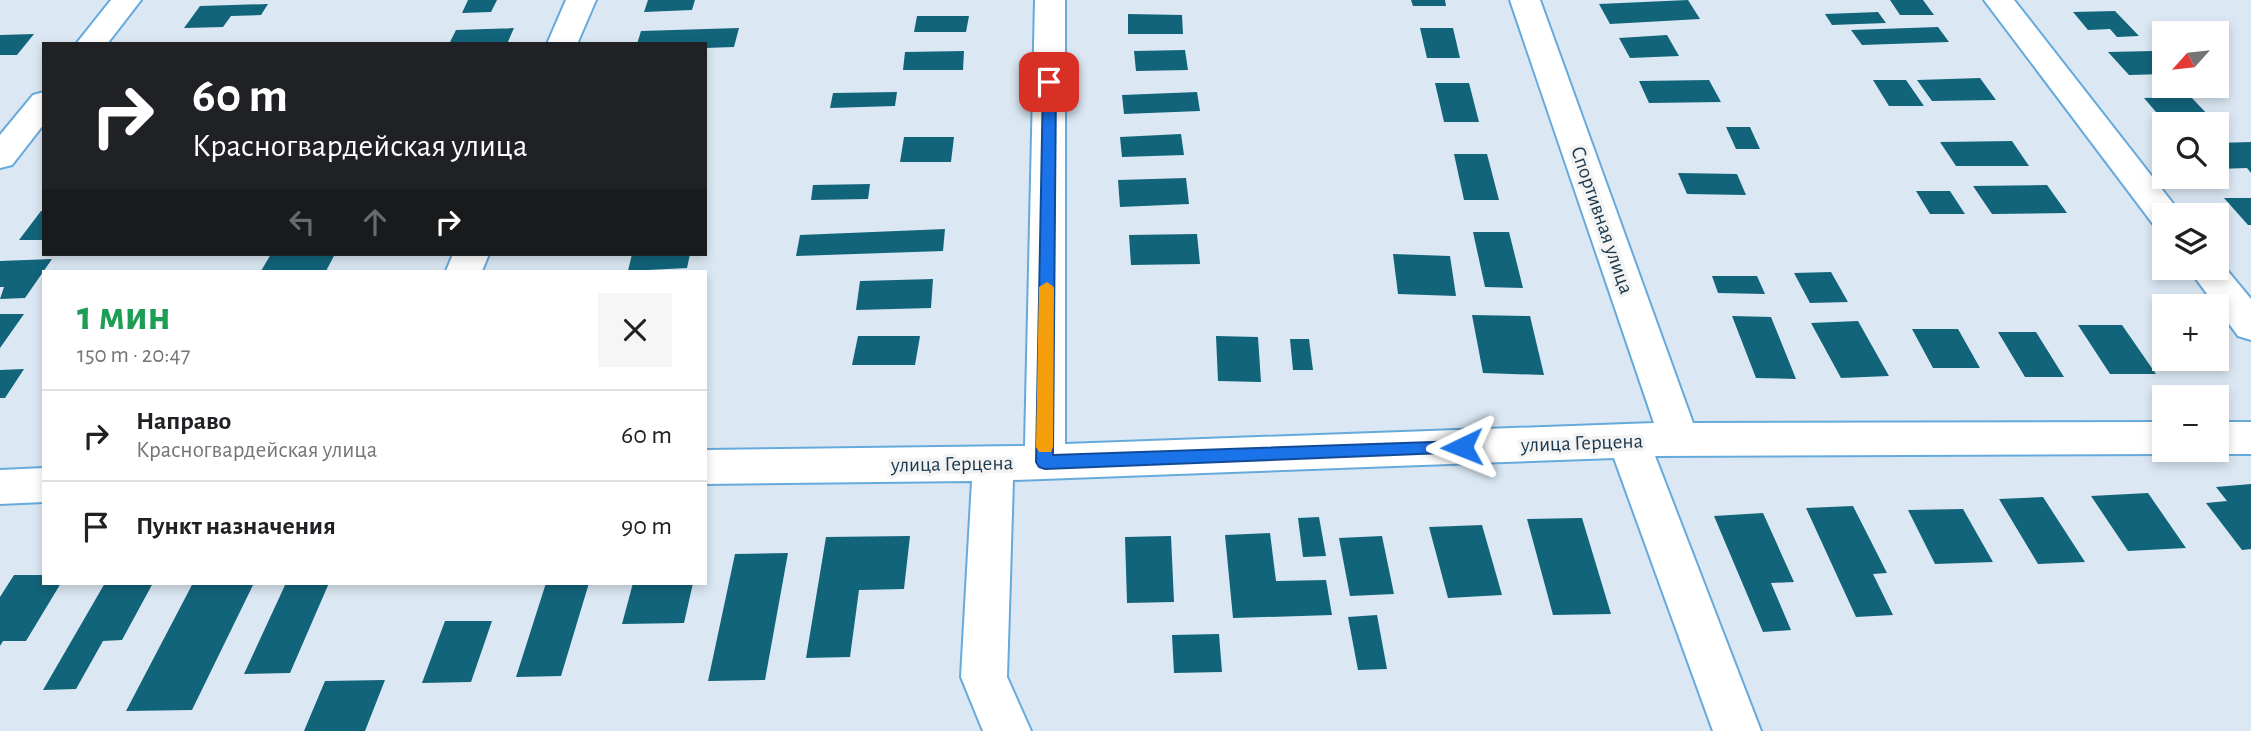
<!DOCTYPE html>
<html lang="ru">
<meta charset="utf-8">
<style>
:root{--surface:#fff;--page:#f6f6f6;--text:#202124;--muted:#757577;--line:#e0e0e0}
body{margin:0;font-family:"Alegreya Sans",sans-serif;background:var(--page);color:var(--text);height:100vh;display:flex;flex-direction:column;font-size:26px;white-space:nowrap}
*{box-sizing:border-box;margin:0}
p{font-size:23px;color:var(--muted)}
.icon{flex:none;width:38px;height:38px;fill:none;stroke:currentColor;stroke-width:2;stroke-linecap:round;stroke-linejoin:round}
.map{position:relative;flex:1;overflow:hidden}
.drawer{position:absolute;left:42px;top:270px;width:665px;height:315px;display:flex;flex-direction:column;background:var(--surface);border-radius:0px;box-shadow:0 4px 10px #0003}
.drawer>*{flex:none}
.banner{position:absolute;left:42px;top:42px;width:665px;height:214px;border-radius:0px;box-shadow:0 4px 10px #0003;background:#202124;color:#fff;overflow:hidden}
.needle{width:46px;rotate:243deg}
.fabs{position:absolute;left:2152px;top:21px;display:grid;gap:14px}
.fabs a{display:grid;place-items:center;width:77px;height:77px;border-radius:0px;background:var(--surface);box-shadow:0 4px 10px #0003;font-size:35px}
.pin{position:absolute;display:grid;place-items:center;width:60px;height:60px;color:#fff;margin:-30px;border-radius:14px;box-shadow:0 4px 10px #0006}
.me{position:absolute;width:77px;margin:-38px;rotate:268deg;stroke-linejoin:round;filter:drop-shadow(0 0 5px #0008)}
.turn{display:flex;align-items:center;gap:24px;height:147px;padding:0 35px;font-size:32px}
.turn .icon{width:91px;height:91px;stroke-width:2.5}
.turn b{display:block;font-size:49px;line-height:60px}
.lanes{display:flex;align-items:center;height:66px;padding:0 35px;background:#0003;justify-content:center;gap:35px;direction:ltr}
.lanes .off{opacity:.35}
.round{display:grid;place-items:center;flex:none;width:74px;height:74px;border-radius:0px;background:var(--page)}
.summary{display:flex;align-items:center;justify-content:space-between;height:119px;padding:0 35px}
h1{font-size:42px;font-weight:600;line-height:52px;color:#1e9e55}
ul{padding:0;list-style:none}
li{display:flex;align-items:center;gap:21px;height:91px;padding:0 35px;border-top:2px solid var(--line)}
li div{flex:1}
li b{display:block;font-size:26px}
li em{font-style:normal}
.map>svg:first-child{display:block}
.building{fill:#12647b}
.lines{fill:none;stroke-linecap:round;stroke-linejoin:round}
.minor-casing{stroke:#66aadc;stroke-width:4}
.minor{fill:#fff;fill-rule:evenodd}
.route{fill:#1a73e8;stroke:#114b97;stroke-width:2}
.slow{fill:#f59e0b}
.labels{text-anchor:middle;dominant-baseline:central;stroke-width:7;stroke-linejoin:round;paint-order:stroke}
.street-label{font-size:21px;fill:#1b384c;stroke:#f3f3f3}
</style>
<div class="map">
<svg width="2251" height="731" viewBox="0 0 2251 731">
<rect width="100%" height="100%" fill="#dbe8f3"/>
<!-- building -->
<path class="building" d="M468,0H497L491,12L462,13Z
M648,0H695L692,10L644,12Z
M1411,0H1445L1446,6H1413Z
M1688,0L1700,19L1610,24L1599,4Z
M1890,0H1923L1934,15H1900Z
M268,4L261,15L231,16L223,27L184,28L200,6Z
M2115,11L2139,36L2117,37L2110,29L2088,30L2073,12Z
M1878,12L1886,23L1832,25L1825,14Z
M1128,14L1182,15L1183,34H1128Z
M917,16H969L966,32H914Z
M1938,27L1949,42L1862,45L1851,30Z
M514,28L507,44H449L456,30Z
M739,28L734,47L705,48V44H637L641,31Z
M1420,28H1453L1460,58H1427Z
M34,34L17,55H0V35Z
M1667,35L1679,56L1630,58L1619,38Z
M1185,50L1188,70L1136,71L1134,51Z
M964,51L963,70H903L905,52Z
M2153,51L2165,63V74L2129,75L2108,52Z
M1980,78L1996,100L1932,101L1917,80Z
M1709,80L1721,102L1649,103L1639,81Z
M1873,80H1906L1924,106H1889Z
M1435,83H1469L1479,122H1444Z
M897,92L895,106L830,108L833,93Z
M1197,92L1200,111L1124,114L1122,95Z
M2191,97L2210,117L2162,119L2144,98Z
M1726,127H1750L1760,149H1736Z
M1181,134L1184,155L1122,157L1120,137Z
M904,137H954L951,162H900Z
M2012,141L2029,166H1956L1940,142Z
M2251,142V173L2247,168L2217,169V143Z
M1454,154H1487L1499,200H1464Z
M1678,173L1737,174L1746,195L1687,194Z
M1186,178L1189,204L1120,207L1118,180Z
M870,184L868,199L811,200L813,185Z
M2047,185L2067,213L1992,214L1973,186Z
M1916,191H1950L1965,214H1930Z
M2224,198H2251V225H2248Z
M41,211H44V240H19Z
M945,229L943,251L796,256L800,235Z
M1473,232H1509L1523,288L1485,287Z
M1197,234L1200,264L1131,265L1129,235Z
M271,254H335L326,271H261Z
M632,254H690L687,268L628,271Z
M1393,254L1450,256L1456,296L1398,294Z
M52,259L25,298L0,299L4,287H0V261Z
M1831,272L1848,302L1810,303L1794,273Z
M1712,276H1757L1765,294L1718,293Z
M933,279L931,308L856,310L860,281Z
M0,314H24L0,348Z
M1472,315L1530,316L1544,375L1483,373Z
M1732,316L1771,317L1796,379L1756,378Z
M1858,321L1889,376L1841,378L1811,323Z
M2078,325H2122L2156,374H2110Z
M1912,329H1958L1980,368H1933Z
M1998,332H2036L2064,377H2025Z
M858,336H920L915,365H852Z
M1216,336L1258,337L1261,382L1218,381Z
M1290,339H1309L1313,370H1293Z
M24,369L5,398H0V370Z
M2251,484V549L2242,550L2206,503L2227,501L2216,487Z
M2148,493L2186,548L2128,551L2091,496Z
M2043,497L2085,562L2038,564L1999,499Z
M1853,506L1887,573L1873,574L1893,615L1856,617L1806,508Z
M1963,509L1993,562L1935,564L1908,510Z
M1763,513L1794,582L1771,583L1791,630L1763,632L1714,516Z
M1319,517L1326,556L1303,557L1298,518Z
M1582,518L1611,614L1553,615L1527,519Z
M1482,525L1502,595L1448,598L1429,527Z
M1270,533L1276,581L1326,580L1332,615L1233,618L1225,535Z
M910,536L904,589L859,590L850,657L806,658L826,537Z
M1171,536L1174,602L1127,603L1125,537Z
M1382,536L1394,594L1350,596L1339,538Z
M788,553L765,680L708,681L735,554Z
M14,575H44V583H61L26,641H3L0,646V597Z
M105,583H153L122,640L103,641L76,689L43,690Z
M193,583H254L192,710L126,711Z
M286,583H329L290,673L244,674Z
M546,583H589L561,676L516,677Z
M633,583H693L684,623L622,624Z
M1377,615L1387,669L1358,670L1348,617Z
M445,621H492L471,682L422,683Z
M1219,634L1222,672L1174,673L1172,635Z
M385,680L365,731H304L325,681Z"/>
<g class="lines">
<defs>
<path id="minor" d="M111,0H141L107,44H76Z
M566,0H596L577,44H547Z
M1035,0H1065V444L1654,423L1510,0H1540L1693,423L2165,422V450H2179L2165,454L1655,456L1761,731H1713L1614,458L1013,480L1007,677L1031,731H983L961,677L972,481L705,484V450L1025,446Z
M1984,0H2014L2182,215H2165V227L2153,224Z
M44,92V124L12,165L0,168V135L33,95Z
M453,254H489L482,271H446Z
M2217,258L2251,299V340L2238,336L2188,268H2217Z
M2217,422H2251V454H2217L2203,450H2217Z
M44,468V502L0,504V470Z"/>
</defs>
<!-- minor casing -->
<use href="#minor" class="minor-casing"/>
<!-- minor -->
<use href="#minor" class="minor"/>
</g>
<!-- route -->
<path class="route" d="M1049,77L1056,82L1053,455L1462,441L1468,443L1470,447L1468,452L1045,469L1039,467L1036,462L1043,82Z"/>
<!-- slow -->
<path class="slow" d="M1047,282L1054,287L1053,447L1051,452H1039L1036,447L1039,287Z"/>
<g class="labels">
<!-- street labels -->
<g class="street-label">
<text transform="translate(1602 220) rotate(71)">Спортивная улица</text>
<text transform="translate(1582 443) rotate(-2)">улица Герцена</text>
<text transform="translate(952 464) rotate(-1)">улица Герцена</text>
</g>
</g>
</svg>
<div class="fabs">
<a><svg class="needle" viewBox="-14 -14 28 28"><path d="M0-13l5 13h-10z" fill="#e53935"/><path d="M0 13l5-13h-10z" fill="#757577"/></svg></a>
<a><svg class="icon" aria-label="search" viewBox="0 0 24 24"><circle cx="10" cy="10" r="6"/><path d="M15 15l6 6"/></svg></a>
<a><svg class="icon" aria-label="layers" viewBox="0 0 24 24"><path d="M12 4l9 5-9 5-9-5zM3 14l9 5 9-5"/></svg></a>
<a>+</a>
<a>−</a>
</div>
<div class="pin" style="left:1049px;top:82px;background:#d93025"><svg class="icon" aria-label="arrive" viewBox="0 0 24 24"><path d="M6 21V4h12l-3 4 3 4H6"/></svg></div>
<svg class="me" style="left:1462px;top:447px" viewBox="-20 -20 40 40"><path d="M0-17L14 15 0 8-14 15z" fill="#1a73e8" stroke="#fff" stroke-width="4"/></svg>
<div class="banner">
<div class="turn"><svg class="icon" aria-label="right" viewBox="0 0 24 24"><path d="M7 20v-9h11M14 6l5 5-5 5"/></svg><div><b>60 m</b>Красногвардейская улица</div></div>
<div class="lanes"><svg class="icon off" aria-label="left" viewBox="0 0 24 24"><path d="M17 20v-9H6M10 6l-5 5 5 5"/></svg><svg class="icon off" aria-label="ahead" viewBox="0 0 24 24"><path d="M12 20V5M6 11l6-6 6 6"/></svg><svg class="icon" aria-label="right" viewBox="0 0 24 24"><path d="M7 20v-9h11M14 6l5 5-5 5"/></svg></div>
</div>
<section class="drawer">
<div class="summary"><div><h1>1 мин</h1><p>150 m · 20:47</p></div><a class="round"><svg class="icon" aria-label="close" viewBox="0 0 24 24"><path d="M6 6l12 12M18 6L6 18"/></svg></a></div>
<ul>
<li><svg class="icon" aria-label="right" viewBox="0 0 24 24"><path d="M7 20v-9h11M14 6l5 5-5 5"/></svg><div><b>Направо</b><p>Красногвардейская улица</p></div><em>60 m</em></li>
<li><svg class="icon" aria-label="arrive" viewBox="0 0 24 24"><path d="M6 21V4h12l-3 4 3 4H6"/></svg><div><b>Пункт назначения</b></div><em>90 m</em></li>
</ul>
</section>
</div>
